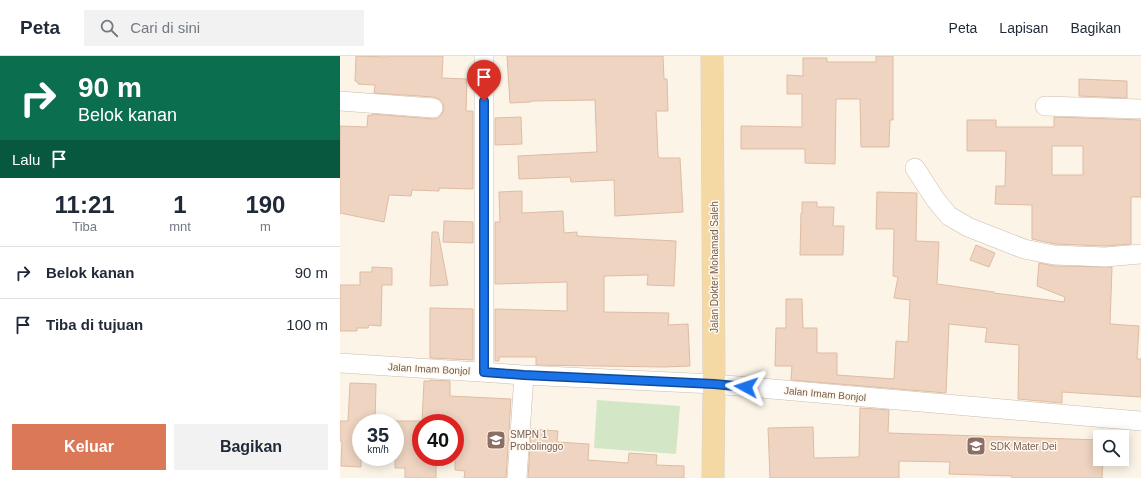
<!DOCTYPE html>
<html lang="id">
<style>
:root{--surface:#fff;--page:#f2f2f3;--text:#1f2937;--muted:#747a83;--line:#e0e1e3;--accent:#db7857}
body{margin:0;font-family:Arial,sans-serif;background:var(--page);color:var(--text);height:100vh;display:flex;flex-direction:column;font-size:15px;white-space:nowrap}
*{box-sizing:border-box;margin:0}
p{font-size:13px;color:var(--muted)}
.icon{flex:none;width:22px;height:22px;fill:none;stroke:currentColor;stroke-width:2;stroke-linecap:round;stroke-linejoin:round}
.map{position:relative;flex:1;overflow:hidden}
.details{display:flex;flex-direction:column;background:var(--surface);width:340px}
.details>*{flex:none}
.banner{background:#0b6e4f;color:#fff;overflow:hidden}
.controls{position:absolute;left:753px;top:374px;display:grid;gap:8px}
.controls a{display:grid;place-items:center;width:36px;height:36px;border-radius:0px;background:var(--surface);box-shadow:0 2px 10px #0003;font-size:20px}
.speed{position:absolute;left:12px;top:358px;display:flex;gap:8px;font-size:20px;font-weight:700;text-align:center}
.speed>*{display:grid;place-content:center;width:52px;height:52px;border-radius:50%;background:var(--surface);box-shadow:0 2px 10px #0003;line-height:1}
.speed small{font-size:10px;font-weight:400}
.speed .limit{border:6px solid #d22;background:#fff;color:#111}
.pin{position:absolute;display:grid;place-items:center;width:34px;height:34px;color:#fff;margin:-41px -17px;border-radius:50% 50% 50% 0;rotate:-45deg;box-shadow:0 0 4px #0007}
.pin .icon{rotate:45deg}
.me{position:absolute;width:44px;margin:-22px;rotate:275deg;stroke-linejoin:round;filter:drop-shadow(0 0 3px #0008)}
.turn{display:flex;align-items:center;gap:14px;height:84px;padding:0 12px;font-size:18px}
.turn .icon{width:52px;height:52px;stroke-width:2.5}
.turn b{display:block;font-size:28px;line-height:34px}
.then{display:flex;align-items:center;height:38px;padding:0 12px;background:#0003;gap:8px;font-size:15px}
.eta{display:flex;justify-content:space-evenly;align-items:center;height:68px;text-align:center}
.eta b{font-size:24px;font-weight:800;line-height:28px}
.button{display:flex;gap:8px;margin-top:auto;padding:8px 12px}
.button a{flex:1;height:46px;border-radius:0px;background:var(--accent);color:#fff;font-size:16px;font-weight:800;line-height:46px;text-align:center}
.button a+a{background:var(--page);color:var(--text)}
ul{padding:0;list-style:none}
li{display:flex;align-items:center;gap:12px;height:52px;padding:0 12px;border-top:1px solid var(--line)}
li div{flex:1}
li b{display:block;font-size:15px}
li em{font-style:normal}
header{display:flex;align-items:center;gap:24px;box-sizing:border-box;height:56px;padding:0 20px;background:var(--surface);border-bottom:1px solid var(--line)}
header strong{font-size:19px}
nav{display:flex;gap:22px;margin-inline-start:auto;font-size:14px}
.search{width:280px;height:36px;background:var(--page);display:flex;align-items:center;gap:10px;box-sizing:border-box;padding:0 14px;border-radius:0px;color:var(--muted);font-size:15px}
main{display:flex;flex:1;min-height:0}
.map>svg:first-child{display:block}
.green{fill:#d3e7c7}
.building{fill:#eed4c1;stroke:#dfbca3;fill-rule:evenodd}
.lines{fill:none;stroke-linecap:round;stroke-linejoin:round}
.minor-casing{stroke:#ccbcae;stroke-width:20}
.major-casing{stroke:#d8d1cd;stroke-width:23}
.minor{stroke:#fff;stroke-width:19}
.major{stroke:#f4d9a5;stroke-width:22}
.route-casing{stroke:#114b97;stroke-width:10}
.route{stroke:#1a73e8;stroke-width:7}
.labels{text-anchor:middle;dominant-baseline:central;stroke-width:3;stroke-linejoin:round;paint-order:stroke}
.street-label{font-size:10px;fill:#735c4e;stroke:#fef8ee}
.education-label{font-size:10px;fill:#785e54;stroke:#fef8ee;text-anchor:start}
</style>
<header>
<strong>Peta</strong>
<div class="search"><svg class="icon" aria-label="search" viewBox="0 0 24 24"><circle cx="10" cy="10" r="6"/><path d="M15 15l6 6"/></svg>Cari di sini</div>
<nav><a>Peta</a><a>Lapisan</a><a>Bagikan</a></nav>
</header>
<main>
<section class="details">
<div class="banner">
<div class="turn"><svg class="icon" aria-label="right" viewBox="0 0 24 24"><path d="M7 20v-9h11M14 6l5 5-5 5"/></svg><div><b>90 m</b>Belok kanan</div></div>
<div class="then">Lalu<svg class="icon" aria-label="arrive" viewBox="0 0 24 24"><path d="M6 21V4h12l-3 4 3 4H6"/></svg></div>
</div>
<div class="eta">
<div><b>11:21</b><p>Tiba</p></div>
<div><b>1</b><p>mnt</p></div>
<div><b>190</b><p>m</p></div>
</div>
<ul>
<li><svg class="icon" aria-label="right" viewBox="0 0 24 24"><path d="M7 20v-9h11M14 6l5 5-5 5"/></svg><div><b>Belok kanan</b></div><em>90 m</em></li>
<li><svg class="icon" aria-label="arrive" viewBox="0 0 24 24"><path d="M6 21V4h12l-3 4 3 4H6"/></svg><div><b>Tiba di tujuan</b></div><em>100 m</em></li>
</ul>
<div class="button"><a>Keluar</a><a>Bagikan</a></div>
</section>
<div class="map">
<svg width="801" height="422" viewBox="0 0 801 422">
<rect width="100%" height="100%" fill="#fbf4e7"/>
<!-- green -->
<path class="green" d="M257,344L340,350L336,398L254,392Z"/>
<!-- building -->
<path class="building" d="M16,0L47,1V0H103L102,22L127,23L126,55H133V133L99,132V135L72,134L71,140L49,139L44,166L0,157V70L27,71L28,59L32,60V58L93,63L98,62L102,58L104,53L103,47L99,43L94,41L34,37L35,29L18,28V26L15,25Z
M167,0H323L324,23H327L328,55H316L318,99L319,102H340L343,156L275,160L274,124L231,126L230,121L179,123L178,100L257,96L255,44L191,45V46L170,47Z
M536,0H553V64H550L549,91H521L520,43H496L495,108L465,107V93H401V70L462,71V38H447V19L463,20V2H487V6H536Z
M739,23L787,25V42L739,40Z
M181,61L182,88L155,89V62Z
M714,61L801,64V141H791V188L765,190L715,188L692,183V149L655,148L656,130H665L666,95H627V64H656V71H714ZM712,90H743V119H712Z
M182,135V157L223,155L224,177L237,176V180L336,185L334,230L307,229L308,219L264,220V256L329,257L328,269L348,268L350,310L324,311L196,309V301H159V305H155V253L227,255V226L155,228V166H160L159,136Z
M537,136L577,137L576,185L599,186L597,228L654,236V237L724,246L725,241L697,230L699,207L714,210L772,211L770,268L799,270L797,303H801V341L722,336V347L678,343L679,289L645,286L647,272L609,268L606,337L451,324L452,310H435L436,272H446V243H462L463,272H477V297H497V319L554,323L556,285L568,286L570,244L554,242L558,221L553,220L554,173H536Z
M462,146H477V151H494L493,170H504L503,199H460L461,157H462Z
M104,165L133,166V187L103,186Z
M92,176H98L108,229L90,230Z
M636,189L655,197L649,211L630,204Z
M32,211L52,212V229H42L41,270L29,269L28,272H17V275H0V229H20V216H32Z
M90,252L133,253V304L90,302Z
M90,324L110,325V340L171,343L166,422H124L125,415L115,414V367H82L84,325H90Z
M10,327L36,328L35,367H21V411L1,410L2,385H0V365H8Z
M520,352L549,354L548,377L760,384V403H763L762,422H672V420L609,418L610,406L559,405V422H430L428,372L473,371L474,402L519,401Z
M55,365H81V401H96V422H65V412H55Z
M191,373L218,375L217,386L249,388L248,404L288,407L289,397L317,399L316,409L344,410V422H188Z"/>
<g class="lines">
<defs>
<path id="minor" d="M0,45L93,52
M705,50L801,53
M575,112L595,143L609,160L628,171L684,193L714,199L765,201L801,198
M0,307L184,319L374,328L801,365
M144,316V0
M177,422L184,319"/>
<path id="major" d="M372,0L374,328L373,422"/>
</defs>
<!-- minor casing -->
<use href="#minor" class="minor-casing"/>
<!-- major casing -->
<use href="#major" class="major-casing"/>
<!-- minor -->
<use href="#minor" class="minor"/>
<!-- major -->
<use href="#major" class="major"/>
</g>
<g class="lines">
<defs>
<path id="route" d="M144,45V316L184,319L374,328L406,331"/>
</defs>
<!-- route casing -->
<use href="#route" class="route-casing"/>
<!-- route -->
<use href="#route" class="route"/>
</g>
<!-- icons -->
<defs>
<symbol id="school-square" viewBox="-11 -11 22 22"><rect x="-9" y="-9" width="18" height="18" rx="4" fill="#8d6e63" stroke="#fef8ee"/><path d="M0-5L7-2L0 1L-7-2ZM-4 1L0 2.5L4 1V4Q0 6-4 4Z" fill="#fff"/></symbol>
</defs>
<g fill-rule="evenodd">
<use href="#school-square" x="145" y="373" width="22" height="22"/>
<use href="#school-square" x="625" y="379" width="22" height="22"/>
</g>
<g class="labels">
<!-- street labels -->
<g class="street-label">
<text transform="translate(374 211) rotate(-90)">Jalan Dokter Mohamad Saleh</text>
<text transform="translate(89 313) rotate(3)">Jalan Imam Bonjol</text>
<text transform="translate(485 338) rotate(5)">Jalan Imam Bonjol</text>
</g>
<!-- education labels -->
<g class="education-label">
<text x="170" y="378">SMPN 1<tspan x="170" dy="12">Probolinggo</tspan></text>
<text x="650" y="390">SDK Mater Dei</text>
</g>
</g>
</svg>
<div class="controls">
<a><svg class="icon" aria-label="search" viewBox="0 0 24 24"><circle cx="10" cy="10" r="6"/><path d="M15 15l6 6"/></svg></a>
</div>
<div class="speed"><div>35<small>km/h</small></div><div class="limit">40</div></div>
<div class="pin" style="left:144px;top:45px;background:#d93025"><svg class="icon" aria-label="arrive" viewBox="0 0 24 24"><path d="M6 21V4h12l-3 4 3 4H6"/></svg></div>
<svg class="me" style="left:406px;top:331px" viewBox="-20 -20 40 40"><path d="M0-17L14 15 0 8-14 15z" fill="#1a73e8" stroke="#fff" stroke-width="4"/></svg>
</div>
</main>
